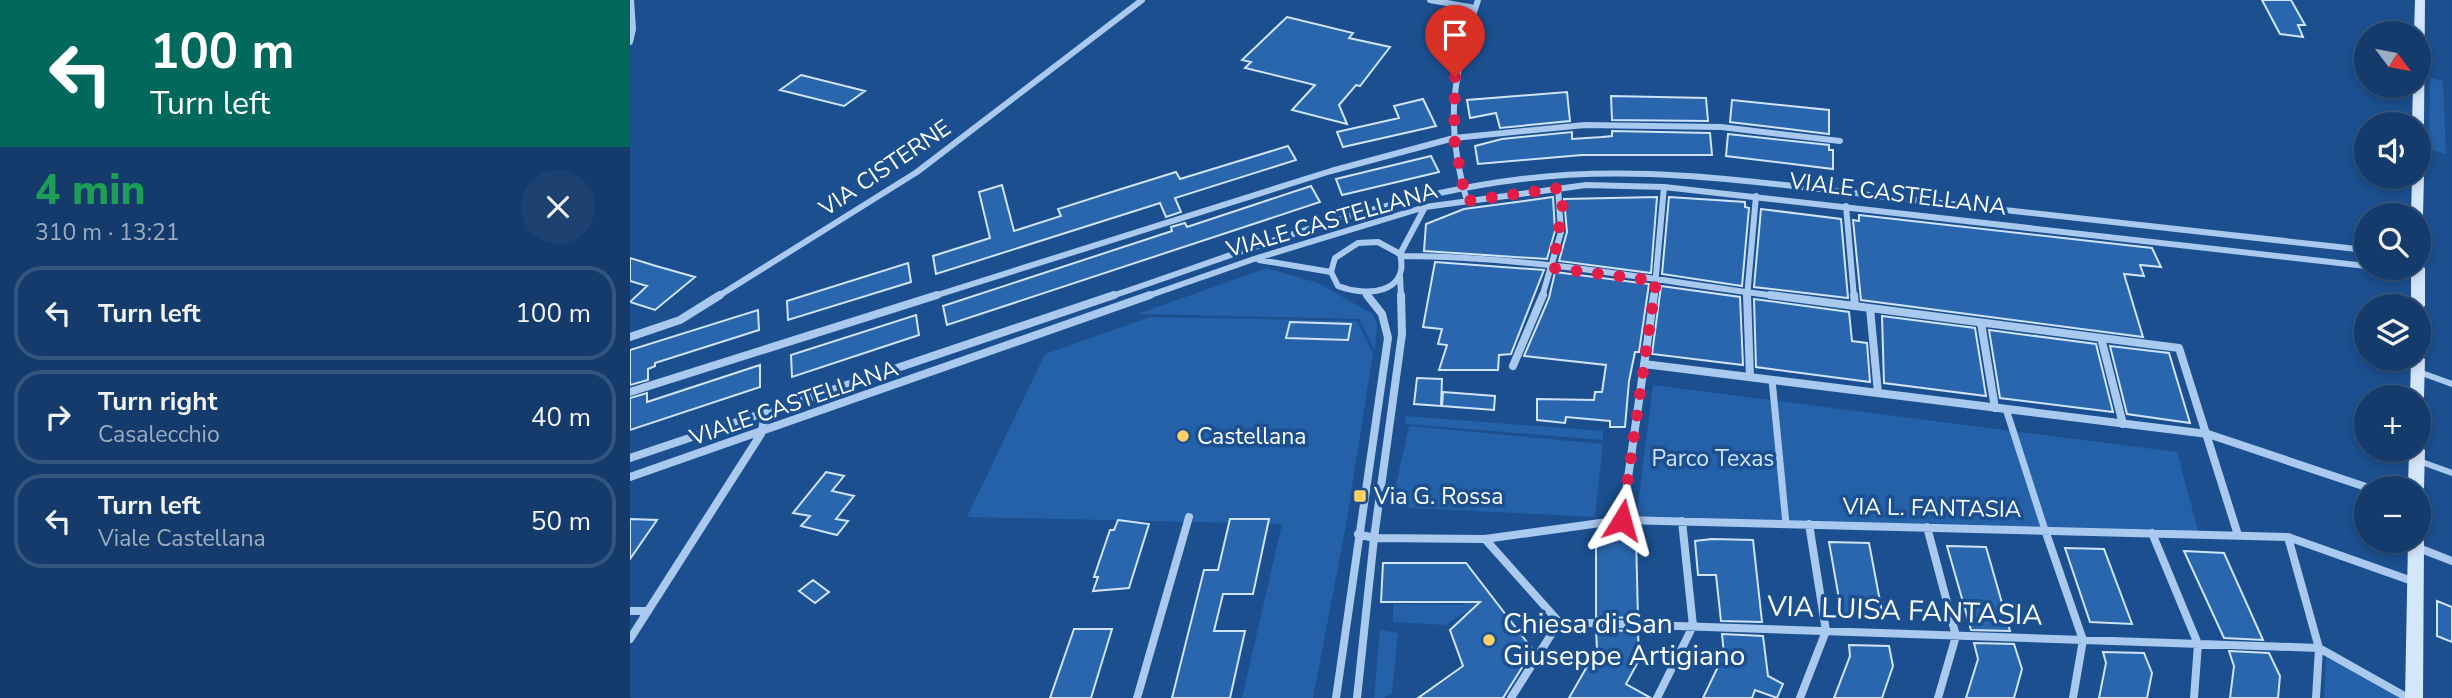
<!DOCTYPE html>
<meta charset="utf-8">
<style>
:root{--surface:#143b6b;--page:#1d4271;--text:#f1f3f6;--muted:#9dadc1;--line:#33557e}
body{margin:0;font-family:"Nunito Sans",sans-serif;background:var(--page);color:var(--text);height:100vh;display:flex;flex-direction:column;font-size:26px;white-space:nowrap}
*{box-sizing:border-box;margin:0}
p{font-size:23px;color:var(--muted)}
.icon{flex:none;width:38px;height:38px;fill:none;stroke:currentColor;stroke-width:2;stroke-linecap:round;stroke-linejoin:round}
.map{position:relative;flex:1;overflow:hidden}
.drawer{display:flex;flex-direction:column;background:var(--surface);width:630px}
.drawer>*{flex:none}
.guide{background:#00695c;color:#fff;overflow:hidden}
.needle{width:46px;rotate:122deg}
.fabs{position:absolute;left:1724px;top:21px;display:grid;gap:14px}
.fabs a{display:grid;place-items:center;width:77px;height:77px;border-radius:50%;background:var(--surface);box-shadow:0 4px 10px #0003,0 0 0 2px var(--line);font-size:35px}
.pin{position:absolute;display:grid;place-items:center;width:60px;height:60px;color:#fff;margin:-72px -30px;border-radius:50% 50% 50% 0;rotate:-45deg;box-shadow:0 0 7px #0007}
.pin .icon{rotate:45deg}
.me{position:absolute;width:77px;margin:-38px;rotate:8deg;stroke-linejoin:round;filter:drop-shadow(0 0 5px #0008)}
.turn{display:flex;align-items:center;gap:24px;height:147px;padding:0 35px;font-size:32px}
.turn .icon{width:91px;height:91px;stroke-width:2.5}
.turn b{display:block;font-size:49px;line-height:60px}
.round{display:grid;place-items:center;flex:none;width:74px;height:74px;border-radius:37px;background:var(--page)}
.headline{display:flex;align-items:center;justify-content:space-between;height:119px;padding:0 35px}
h1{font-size:42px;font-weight:800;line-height:52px;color:#1e9e55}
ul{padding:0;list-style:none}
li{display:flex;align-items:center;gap:21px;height:94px;margin:0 14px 10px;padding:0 21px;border:4px solid var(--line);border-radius:28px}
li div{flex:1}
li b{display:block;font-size:26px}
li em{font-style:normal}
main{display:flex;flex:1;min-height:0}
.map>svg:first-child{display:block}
.green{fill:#2461a8}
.building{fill:#2a66ad;stroke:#cfe3fa;stroke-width:2}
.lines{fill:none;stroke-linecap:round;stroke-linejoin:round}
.service{stroke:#a9c9ee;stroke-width:6}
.pedestrian{stroke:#a9c9ee;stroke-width:7}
.minor-far1{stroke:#a9c9ee;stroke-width:6}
.minor{stroke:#a9c9ee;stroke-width:8}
.secondary{fill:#d6e6fa;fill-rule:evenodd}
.route{stroke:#e11d48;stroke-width:12;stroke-dasharray:0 21.6}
.poi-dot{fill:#ffd166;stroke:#1b4f8f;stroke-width:2.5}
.labels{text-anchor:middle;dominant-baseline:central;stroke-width:7;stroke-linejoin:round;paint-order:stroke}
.street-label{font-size:23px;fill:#fff;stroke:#1b4f8f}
.poi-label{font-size:23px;fill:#fff;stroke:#1b4f8f;text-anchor:start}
.park-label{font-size:23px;fill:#cfe3fa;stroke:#1b4f8f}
.near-street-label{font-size:28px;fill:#fff;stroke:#1b4f8f}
.near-poi-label{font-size:28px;fill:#fff;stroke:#1b4f8f;text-anchor:start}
</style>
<main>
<section class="drawer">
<div class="guide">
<div class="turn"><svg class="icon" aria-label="left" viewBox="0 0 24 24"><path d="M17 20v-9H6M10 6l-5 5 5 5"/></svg><div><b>100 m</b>Turn left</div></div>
</div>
<div class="headline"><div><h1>4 min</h1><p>310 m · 13:21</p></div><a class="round"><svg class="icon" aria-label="close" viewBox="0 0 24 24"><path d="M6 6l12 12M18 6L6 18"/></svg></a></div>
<ul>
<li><svg class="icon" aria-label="left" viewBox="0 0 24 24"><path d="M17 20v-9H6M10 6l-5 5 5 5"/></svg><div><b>Turn left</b></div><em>100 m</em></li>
<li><svg class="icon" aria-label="right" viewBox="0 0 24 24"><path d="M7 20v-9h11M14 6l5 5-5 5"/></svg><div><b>Turn right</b><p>Casalecchio</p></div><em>40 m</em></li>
<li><svg class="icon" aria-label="left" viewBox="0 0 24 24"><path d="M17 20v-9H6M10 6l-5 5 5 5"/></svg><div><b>Turn left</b><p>Viale Castellana</p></div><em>50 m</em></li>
</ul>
</section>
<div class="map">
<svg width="1822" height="698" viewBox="0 0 1822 698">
<rect width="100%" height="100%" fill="#1b4f8f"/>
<!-- green -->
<path class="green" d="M1800,78L1813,81L1816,154L1799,149Z
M637,268L688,283L743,314L747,324L745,351L729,319L507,314Z
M520,317L727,321L743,353L716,525L683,698H612L652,524L337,517L415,354Z
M1023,385L1547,452L1569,534L1006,520Z
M775,416L973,431V440L776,424Z
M779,426L973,444L965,517L761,507Z
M841,591L854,610L830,615L816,625L763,622V604L833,605Z
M750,630L768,633L762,693L754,698H744Z
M1696,656L1769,698H1694Z"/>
<!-- building -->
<path class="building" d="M1632,0H1661L1675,25H1668L1673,37L1650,34Z
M657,17L723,33L719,38L760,47L730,86L726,85L709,105L717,124L662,110L685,85L615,68L621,62L612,60Z
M171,75L235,91L214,106L150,90Z
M937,92L940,121L870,128L866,113L840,118L837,100Z
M981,96L1076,98L1078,121L982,120Z
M793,99L806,126L713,147L707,132L769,118L764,106Z
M1102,100L1199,110V134L1100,122Z
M982,131L1080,133L1082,155H952L848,164L845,146L872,139L942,132V139L972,137L982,136Z
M1098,134L1199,145V150H1203V169L1096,156Z
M658,146L666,160L545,198L551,212L536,217L530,203L306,274L303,256L360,238L349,192L372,185L384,231L431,216L428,209L488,190L546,172L550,179Z
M801,156L809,172L712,195L706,179Z
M681,186L690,202L317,325L313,306L542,231L541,227L555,223L557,227Z
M923,197L925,231L917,259L794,251L796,224L834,209Z
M1027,197L1021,273L929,261L937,232L934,199Z
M1039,197L1115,202V207L1119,208L1112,286L1032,274Z
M1131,209L1211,219L1218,298L1124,287Z
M1229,215L1522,248L1531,267L1510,265L1514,276L1494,274L1513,337L1231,300L1223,220L1229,221Z
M0,258L26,266L65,277L25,310L0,302L17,286L0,281Z
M805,262L914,270L881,354L869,355L868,370H809L817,345L808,344L812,329L793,327Z
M278,263L281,282L158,320L157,301Z
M925,272L1019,284L1009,352H1005L999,381L995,427H980V421L936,417L935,423L907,420V399L964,400L965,392H972L976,365L894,356L919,298Z
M1031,286L1110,297L1113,365L1022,354Z
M1124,299L1219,312L1222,341L1237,343L1240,382L1126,367Z
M128,310L129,330L25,363V366L18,369V380L0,385V350Z
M286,315L289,335L162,377L161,355Z
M1252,316L1345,328L1356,396L1254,383Z
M660,322L721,324L718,340L656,338Z
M1359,330L1466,344L1483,412L1370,398Z
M1480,346L1539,353L1560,423L1497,414Z
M130,365V387L0,430V398L17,393V402Z
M787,378L812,379L811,406L784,404Z
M813,392L865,396L864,410L812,406Z
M196,472L214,476L202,491L224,496L206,519L218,521L207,535L171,526L180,516L163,513Z
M0,519L27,520L0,559Z
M600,519H639L623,594H593L584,631H615L600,698H542L574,570H588Z
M488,520L519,524L499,588L463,591L468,577H464L480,530H484Z
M966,536L1006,537L1008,618L966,617Z
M1082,539L1123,540L1132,622L1091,621L1086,575H1068L1065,541Z
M1199,542L1239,543L1253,617L1212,616Z
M1317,546L1356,547L1380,631L1341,630Z
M1435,548L1474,549L1502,624L1460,622Z
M1554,551L1594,553L1633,640L1594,638Z
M753,563H836L903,650L873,698H788L833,666L820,630L850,602H751Z
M183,580L199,592L185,603L169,591Z
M1807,601L1822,607V642L1807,636Z
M444,629H482L461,698H420Z
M966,630L1008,631L1009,660L996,684L1021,698H939L967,649Z
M1092,634L1133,636L1138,676L1153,684L1147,698L1125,690L1122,698H1073L1094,654Z
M1344,643L1384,644L1392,669L1384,698H1336L1348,659Z
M1219,645L1259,646L1263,666L1252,698H1204L1220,656Z
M1599,651L1639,653L1650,676L1648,698H1600L1604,666Z
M1473,652L1514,653L1522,673L1517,698H1469L1476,663Z"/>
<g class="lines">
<!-- service -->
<path class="service" d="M1789,372L1822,384
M1789,461L1822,473"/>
<!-- pedestrian -->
<path class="pedestrian" d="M1142,380L1156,524
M1376,409L1415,530"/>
<!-- minor-far1 -->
<path class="minor-far1" d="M800,0L845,8
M0,42L3,29L1,0
M837,201C814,121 823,77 848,0
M1216,206L1224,297
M748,242L770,254C780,294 736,297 708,286L701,272L705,258L728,243Z
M770,254L795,207
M772,256C899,256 1028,281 1154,297
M629,260L701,272
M1753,268L1788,272
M770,276L771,297
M736,294L738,297
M87,297L287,172L512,0
M301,297L701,171L824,138L955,125L1091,127L1210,141
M479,297C614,252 750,196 892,179C1013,164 1137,183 1257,197C1417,215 1576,232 1736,250
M515,297L624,259L795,207L956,185L1034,187L1736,266
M912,297L931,232L928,188
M1024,297L1034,187
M1117,297L1126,196"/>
<!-- minor -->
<path class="minor" d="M1117,295L1120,377
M1140,295L1225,306
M1224,295L1225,306L1240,308L1248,393
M1240,308L1549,348L1608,535
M1351,323L1365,408
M0,337L50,320L90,295
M1471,338L1493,424
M1014,364L1578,434L1739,488
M883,366L913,295
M0,392L307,295
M0,458L484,295
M0,477L520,295
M992,520L1024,295
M1297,527L1326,636L1308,698
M1415,530L1453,640L1443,698
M1522,533L1568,644L1564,698
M728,534L744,538L855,539L992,520L1658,537L1689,648L1778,698
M1658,537L1785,582
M855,539L929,622L1689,648L1686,698
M1786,547L1822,561
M0,611H18
M0,639L131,434L136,412
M507,698L559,517
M706,698L758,338L752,314L737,295
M727,698L744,538L772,334L771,295
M881,698L929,622
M1027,698L1063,626L1052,521
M1170,698L1196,631L1179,524"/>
<!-- secondary -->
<path class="secondary" d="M1785,0H1795L1794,124L1788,127V124H1782L1783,86H1788V33H1784Z
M1788,173L1794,177L1793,215L1788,219V215H1781L1782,177H1788Z
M1788,263L1795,268V306L1788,311V306H1781V268H1788Z
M1788,354L1795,359L1794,397L1788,402V397H1780L1781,359H1788Z
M1788,444L1795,450L1794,488L1788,494V488H1778L1779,450H1788Z
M1788,535L1794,541L1793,698H1775L1778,541H1788Z"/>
</g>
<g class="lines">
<!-- route -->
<path class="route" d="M825,77L824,138L836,201L929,188L933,203L923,268L1026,281L992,520"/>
</g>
<!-- markers -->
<g class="poi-dot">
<circle cx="553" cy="436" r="7"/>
<rect x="723" y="489" width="14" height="14" rx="3.5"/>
<circle cx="859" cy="640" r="7"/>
</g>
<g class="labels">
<!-- street labels -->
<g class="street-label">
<text transform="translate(255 168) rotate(-34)">VIA CISTERNE</text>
<text transform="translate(1268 194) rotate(7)">VIALE CASTELLANA</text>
<text transform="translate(702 220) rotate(-16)">VIALE CASTELLANA</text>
<text transform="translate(164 403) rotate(-19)">VIALE CASTELLANA</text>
<text transform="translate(1302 508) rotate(1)">VIA L. FANTASIA</text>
</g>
<!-- poi labels -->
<g class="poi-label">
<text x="567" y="436">Castellana</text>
<text x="744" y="496">Via G. Rossa</text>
</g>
<!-- park labels -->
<g class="park-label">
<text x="1083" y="458">Parco Texas</text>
</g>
<!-- near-street labels -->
<g class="near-street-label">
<text transform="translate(1275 611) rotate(2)">VIA LUISA FANTASIA</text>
</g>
<!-- near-poi labels -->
<g class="near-poi-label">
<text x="873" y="624">Chiesa di San<tspan x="873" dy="32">Giuseppe Artigiano</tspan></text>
</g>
</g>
</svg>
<div class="fabs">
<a><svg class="needle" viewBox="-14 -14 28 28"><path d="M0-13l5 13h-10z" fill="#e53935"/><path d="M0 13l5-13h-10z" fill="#9dadc1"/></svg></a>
<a><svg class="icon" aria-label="sound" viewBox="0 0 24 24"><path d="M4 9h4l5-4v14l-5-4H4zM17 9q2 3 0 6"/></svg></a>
<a><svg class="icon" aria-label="search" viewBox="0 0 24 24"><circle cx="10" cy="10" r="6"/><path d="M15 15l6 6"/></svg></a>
<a><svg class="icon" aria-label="layers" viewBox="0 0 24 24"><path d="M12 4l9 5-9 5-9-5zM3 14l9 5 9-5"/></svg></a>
<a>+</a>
<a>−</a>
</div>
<div class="pin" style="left:825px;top:77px;background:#d93025"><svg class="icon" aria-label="arrive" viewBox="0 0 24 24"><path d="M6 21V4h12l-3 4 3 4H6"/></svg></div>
<svg class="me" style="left:992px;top:520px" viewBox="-20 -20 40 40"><path d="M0-17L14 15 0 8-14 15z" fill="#e11d48" stroke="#fff" stroke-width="4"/></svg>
</div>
</main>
